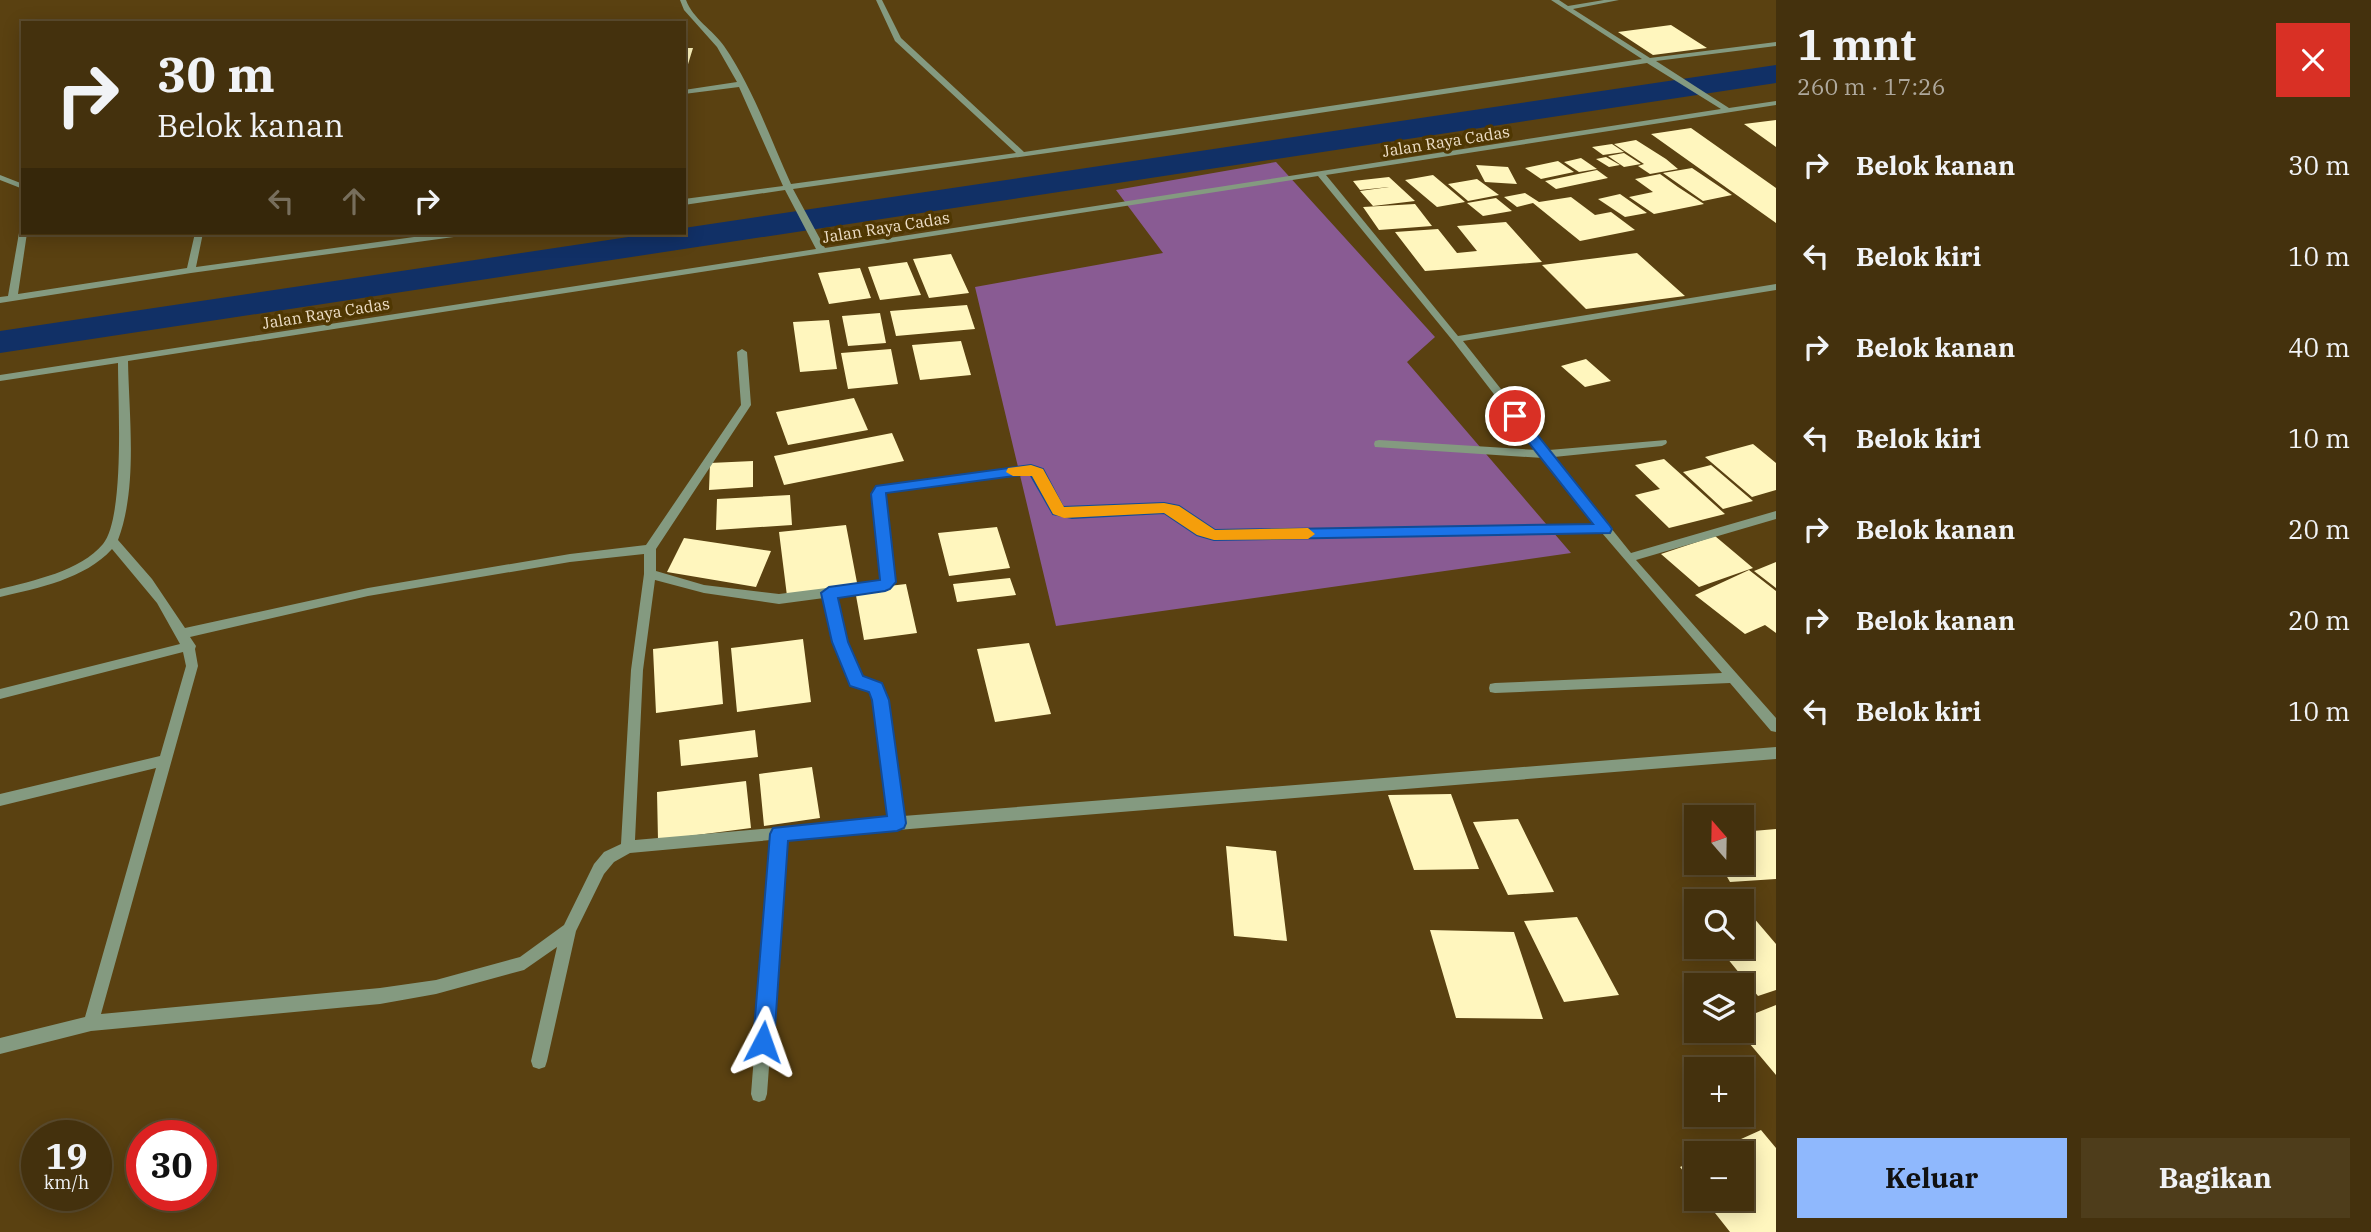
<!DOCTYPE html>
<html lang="id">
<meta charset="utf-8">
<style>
:root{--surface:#44310d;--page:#4e3d1b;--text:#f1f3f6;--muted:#afa99d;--line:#5c4c2e;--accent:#8fb8fd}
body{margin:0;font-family:"IBM Plex Serif",serif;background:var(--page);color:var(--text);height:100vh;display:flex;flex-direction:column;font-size:26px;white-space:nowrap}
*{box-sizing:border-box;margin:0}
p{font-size:23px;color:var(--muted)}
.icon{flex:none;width:38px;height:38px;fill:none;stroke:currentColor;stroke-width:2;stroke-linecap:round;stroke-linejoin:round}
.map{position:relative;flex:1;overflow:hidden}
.sheet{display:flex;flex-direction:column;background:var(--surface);width:595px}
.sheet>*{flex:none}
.top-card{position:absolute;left:21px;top:21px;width:665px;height:214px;border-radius:0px;box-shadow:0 4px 18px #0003,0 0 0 2px var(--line);background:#44310d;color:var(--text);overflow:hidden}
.needle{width:46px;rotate:340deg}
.controls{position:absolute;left:1684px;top:805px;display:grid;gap:14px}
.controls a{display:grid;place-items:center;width:70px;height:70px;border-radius:0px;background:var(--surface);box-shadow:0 4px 18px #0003,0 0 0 2px var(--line);font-size:35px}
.speed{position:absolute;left:21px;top:1120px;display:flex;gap:14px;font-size:35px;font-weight:700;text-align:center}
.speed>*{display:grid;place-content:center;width:91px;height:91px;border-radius:50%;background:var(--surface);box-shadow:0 4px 18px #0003,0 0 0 2px var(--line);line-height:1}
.speed small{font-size:18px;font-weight:400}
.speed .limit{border:10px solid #d22;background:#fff;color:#111}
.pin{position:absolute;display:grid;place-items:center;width:60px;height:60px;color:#fff;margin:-30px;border:4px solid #fff;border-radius:50%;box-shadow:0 2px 7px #0007}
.me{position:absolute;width:77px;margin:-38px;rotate:4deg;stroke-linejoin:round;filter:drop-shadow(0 0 5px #0008)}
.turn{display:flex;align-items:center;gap:24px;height:147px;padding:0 21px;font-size:32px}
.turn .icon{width:91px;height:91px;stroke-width:2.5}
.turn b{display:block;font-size:49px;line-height:60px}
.lanes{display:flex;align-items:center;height:66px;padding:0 21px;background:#0003;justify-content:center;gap:35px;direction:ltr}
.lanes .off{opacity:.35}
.round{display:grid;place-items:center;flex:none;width:74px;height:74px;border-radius:0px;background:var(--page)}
.head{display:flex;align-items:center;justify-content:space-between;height:119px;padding:0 21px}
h1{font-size:42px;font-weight:700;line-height:52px}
.action{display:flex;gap:14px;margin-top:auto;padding:14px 21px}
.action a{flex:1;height:80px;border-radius:0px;background:var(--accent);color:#111;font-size:28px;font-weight:700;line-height:80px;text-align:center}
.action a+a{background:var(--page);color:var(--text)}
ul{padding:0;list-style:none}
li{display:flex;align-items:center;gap:21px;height:91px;padding:0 21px}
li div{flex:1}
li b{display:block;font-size:26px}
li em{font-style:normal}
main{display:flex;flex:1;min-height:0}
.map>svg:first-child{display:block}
.green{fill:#895b93}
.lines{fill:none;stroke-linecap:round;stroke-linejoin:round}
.canal{fill:#113066;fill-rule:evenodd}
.building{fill:#fff6be}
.minor{fill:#849a80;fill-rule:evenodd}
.route{fill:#1a73e8;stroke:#114b97;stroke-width:2}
.slow{fill:#f59e0b}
.labels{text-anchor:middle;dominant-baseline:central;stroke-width:7;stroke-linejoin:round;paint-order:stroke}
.far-street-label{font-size:16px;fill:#eedfc7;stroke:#4f3702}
</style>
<main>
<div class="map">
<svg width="1776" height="1232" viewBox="0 0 1776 1232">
<rect width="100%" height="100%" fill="#5a4111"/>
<!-- green -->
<path class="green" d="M1276,162L1435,337L1407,362L1571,553L1056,626L975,287L1163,253L1116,190Z"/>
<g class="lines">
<!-- canal -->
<path class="canal" d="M1776,65V83L0,353V331L655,233H684V228Z"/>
</g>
<!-- building -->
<path class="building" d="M1671,25L1707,48L1653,55L1618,32Z
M684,48H693L685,74H684Z
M1776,120V147L1744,124Z
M1691,128L1776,188V223L1651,134Z
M1636,140L1666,159L1678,169L1650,174L1638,166L1644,164L1614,144Z
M1612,144L1624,152L1603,155L1592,147Z
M1624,153L1641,164L1624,167L1608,156Z
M1606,157L1620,165L1609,167L1596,159Z
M1581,158L1597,169L1579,172L1564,162Z
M1558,161L1574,172L1541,179L1525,168Z
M1476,165L1508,167L1517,184L1485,182Z
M1692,168L1732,195L1703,201L1663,173Z
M1597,170L1608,178L1556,189L1545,181Z
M1660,174L1678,187L1704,204L1654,214L1629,197L1653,192L1635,179Z
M1433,175L1465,202L1437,207L1405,180Z
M1389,177L1415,201L1373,206L1360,191L1389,187L1360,190L1353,181Z
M1477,179L1499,195L1468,201L1448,184Z
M1525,193L1539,202L1571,197L1595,215L1611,212L1635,230L1580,241L1533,203L1517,207L1504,197Z
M1620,194L1647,213L1625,217L1598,199Z
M1496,198L1512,211L1483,216L1467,203Z
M1415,204L1432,226L1379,230L1363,207Z
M1506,222L1542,262L1425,271L1395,232L1438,229L1457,253L1477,251L1457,226Z
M1637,253L1685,296L1586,309L1542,265Z
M951,254L969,293L929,298L913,259Z
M907,262L921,295L880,300L868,267Z
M860,268L871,298L829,304L818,273Z
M967,305L975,329L896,336L890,311Z
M880,313L886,343L848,346L842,316Z
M829,320L837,369L800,372L793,322Z
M961,341L971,375L920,380L912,345Z
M891,349L898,384L848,389L841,353Z
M1586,359L1611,381L1585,387L1561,366Z
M854,398L868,430L788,445L776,412Z
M892,433L904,461L784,485L774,456Z
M1753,444L1776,463V490L1752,497L1705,457Z
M1664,459L1725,514L1669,528L1635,495L1660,489L1635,465Z
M753,461V487L709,490L710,463Z
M1711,465L1753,501L1723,509L1683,472Z
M790,495L792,525L716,530L717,499Z
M846,525L858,588L787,596L779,532Z
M997,527L1010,568L949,576L938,533Z
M1715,536L1753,568L1699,587L1661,554Z
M684,538L771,551L756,587L667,572Z
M1776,562V588L1754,571Z
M1749,570L1776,591V633L1765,625L1745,634L1695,595Z
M1010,578L1016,595L957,602L953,584Z
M906,584L917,633L864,640L855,590Z
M803,639L811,702L737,712L731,648Z
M718,641L723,704L656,713L653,649Z
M1029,643L1051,714L995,722L977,649Z
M755,730L758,757L681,766L679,740Z
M812,767L820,818L764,826L759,774Z
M746,781L751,828L658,840L657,792Z
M1451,794L1479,869L1414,870L1388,795Z
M1518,819L1554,892L1508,895L1473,822Z
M1776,829V879L1730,882L1719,863H1741V832Z
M1226,846L1276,851L1287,941L1234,936Z
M1741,903L1776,944V990L1758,996L1718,947H1741Z
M1577,917L1619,995L1564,1002L1524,921Z
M1430,930L1514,932L1543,1019L1456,1018Z
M1776,1005V1075L1739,1031L1741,1019Z
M1761,1130L1776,1148V1232H1730L1704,1199H1741V1153H1710Z
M1696,1160V1187L1680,1167Z"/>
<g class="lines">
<!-- minor -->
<path class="minor" d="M680,0H686C693,19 713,30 724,46C753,88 770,138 791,184L1016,153L895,41L876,0H882L901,38L1024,152L1642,59L1551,0H1559L1568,6L1604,0H1619L1573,9L1650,58L1776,42V46L1656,61L1729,108L1776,101V105L1326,175L1458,336L1776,284V290L1463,341L1549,450L1666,440L1667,442L1666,444L1662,446L1554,457L1631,553L1776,511V519L1636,560L1776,718V732L1771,731L1730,683L1495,693L1490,692L1489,688L1490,684L1495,683L1722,673L1602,533L1214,539L1164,512L1072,517L1054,514L1034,475L1031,474L885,492L894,582L889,588L885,589L836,596L846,642L861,677L881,683L887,700L903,816L1776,747V759L786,839L767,1094L765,1100L759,1102L753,1100L751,1094L771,840L630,853L614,862L604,874L576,931L547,1061L545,1067L539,1069L533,1067L531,1061L557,947L524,970L436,994L380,1004L91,1031L0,1054V1038L85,1017L156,768L0,806V794L160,756L186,666L183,652L0,699V689L180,644L157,603L112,549C85,579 38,588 0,597V589C32,581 81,571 103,544C125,517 118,401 118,363L0,381V375L816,249L785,190L684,205V199L783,186L739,87L684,94V90L737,82L717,47L684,10ZM1647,63L1721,109L825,248L793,189L1174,135ZM1318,176L1453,341L1537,450L1379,440L1375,441L1374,444L1375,447L1543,458L1596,525L1215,531L1181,510L1164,504L1072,509L1062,508L1042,469L1031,466L877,486L872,494L882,581L779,594L704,585L656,571V549L751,405L747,352L742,349L737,352L741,405L646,545L570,554L368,588L185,628L152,579L118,540C138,487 129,417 128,361ZM644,554V574L631,670L621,844L604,852L594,864L564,925L520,957L436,980L380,988L101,1014L198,666L195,649L196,646L190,637L368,596L570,562ZM655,580L704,593L779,604L824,598L834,642L850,681L851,685L871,690L873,700L889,818L635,840L643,670Z
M0,175L23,184V189L0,180Z
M23,230V233H27L18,294L187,268L195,233H203L196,267L443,233H465L461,236L191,273L0,303V297L8,296L19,233Z"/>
</g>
<!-- route -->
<path class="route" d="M1515,411L1520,413L1610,526L1612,529L1610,533L1214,540L1197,535L1164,513L1072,518L1053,514L1030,474L886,493L896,582L890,589L885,591L838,598L848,642L863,676L882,683L889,700L906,823L904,828L897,831L788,841L774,1042L771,1049L763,1052L756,1049L753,1042L770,834L773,828L887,816L872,700L869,692L850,686L848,681L832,642L821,593L829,587L880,580L871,494L876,486L1031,465L1043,469L1063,507L1164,503L1179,506L1215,530L1593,524L1510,419L1508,416Z"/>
<!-- slow -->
<path class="slow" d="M1031,465L1043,469L1064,507L1164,503L1179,506L1215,530L1308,528L1315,534L1308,539L1214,540L1197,535L1164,513L1064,518L1053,514L1032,476H1013L1006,472L1008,468Z"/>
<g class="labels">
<!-- far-street labels -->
<g class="far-street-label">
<text transform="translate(1446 141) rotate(-9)">Jalan Raya Cadas</text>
<text transform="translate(886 227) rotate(-9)">Jalan Raya Cadas</text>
<text transform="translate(326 313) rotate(-9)">Jalan Raya Cadas</text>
</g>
</g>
</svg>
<div class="controls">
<a><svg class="needle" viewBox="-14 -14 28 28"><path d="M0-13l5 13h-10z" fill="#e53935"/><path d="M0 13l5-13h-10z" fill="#afa99d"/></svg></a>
<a><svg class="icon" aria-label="search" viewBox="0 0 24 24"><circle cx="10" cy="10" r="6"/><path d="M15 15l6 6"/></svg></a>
<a><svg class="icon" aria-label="layers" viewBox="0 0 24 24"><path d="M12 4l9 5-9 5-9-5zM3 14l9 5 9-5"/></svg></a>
<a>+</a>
<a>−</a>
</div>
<div class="speed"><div>19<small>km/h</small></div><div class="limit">30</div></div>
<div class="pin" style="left:1515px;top:416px;background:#d93025"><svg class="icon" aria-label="arrive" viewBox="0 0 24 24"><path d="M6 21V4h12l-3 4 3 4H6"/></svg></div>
<svg class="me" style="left:763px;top:1042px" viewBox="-20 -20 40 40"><path d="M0-17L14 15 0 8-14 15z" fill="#1a73e8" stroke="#fff" stroke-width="4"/></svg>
<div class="top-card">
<div class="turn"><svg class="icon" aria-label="right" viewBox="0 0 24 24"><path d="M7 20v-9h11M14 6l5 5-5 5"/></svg><div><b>30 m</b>Belok kanan</div></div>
<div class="lanes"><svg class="icon off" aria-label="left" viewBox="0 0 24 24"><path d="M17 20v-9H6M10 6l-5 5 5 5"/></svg><svg class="icon off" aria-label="ahead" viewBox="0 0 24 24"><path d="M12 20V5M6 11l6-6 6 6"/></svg><svg class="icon" aria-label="right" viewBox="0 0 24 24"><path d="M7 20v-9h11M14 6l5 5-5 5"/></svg></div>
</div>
</div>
<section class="sheet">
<div class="head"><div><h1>1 mnt</h1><p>260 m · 17:26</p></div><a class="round" style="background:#d93025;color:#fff"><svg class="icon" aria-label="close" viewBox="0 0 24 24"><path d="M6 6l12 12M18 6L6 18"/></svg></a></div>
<ul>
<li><svg class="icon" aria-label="right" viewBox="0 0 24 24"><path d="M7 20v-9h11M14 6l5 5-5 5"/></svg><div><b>Belok kanan</b></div><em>30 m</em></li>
<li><svg class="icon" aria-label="left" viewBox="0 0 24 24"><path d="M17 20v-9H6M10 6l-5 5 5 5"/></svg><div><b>Belok kiri</b></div><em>10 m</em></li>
<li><svg class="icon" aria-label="right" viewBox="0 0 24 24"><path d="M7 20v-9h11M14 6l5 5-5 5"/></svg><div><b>Belok kanan</b></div><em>40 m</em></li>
<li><svg class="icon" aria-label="left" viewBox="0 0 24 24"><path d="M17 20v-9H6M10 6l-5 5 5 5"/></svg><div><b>Belok kiri</b></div><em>10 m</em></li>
<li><svg class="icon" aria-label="right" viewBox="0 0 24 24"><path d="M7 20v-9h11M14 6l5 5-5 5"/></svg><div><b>Belok kanan</b></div><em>20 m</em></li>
<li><svg class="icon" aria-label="right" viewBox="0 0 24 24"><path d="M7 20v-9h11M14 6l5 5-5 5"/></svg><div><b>Belok kanan</b></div><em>20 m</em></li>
<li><svg class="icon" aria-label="left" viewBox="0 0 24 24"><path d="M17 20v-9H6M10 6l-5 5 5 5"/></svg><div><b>Belok kiri</b></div><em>10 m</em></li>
</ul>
<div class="action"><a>Keluar</a><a>Bagikan</a></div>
</section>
</main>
